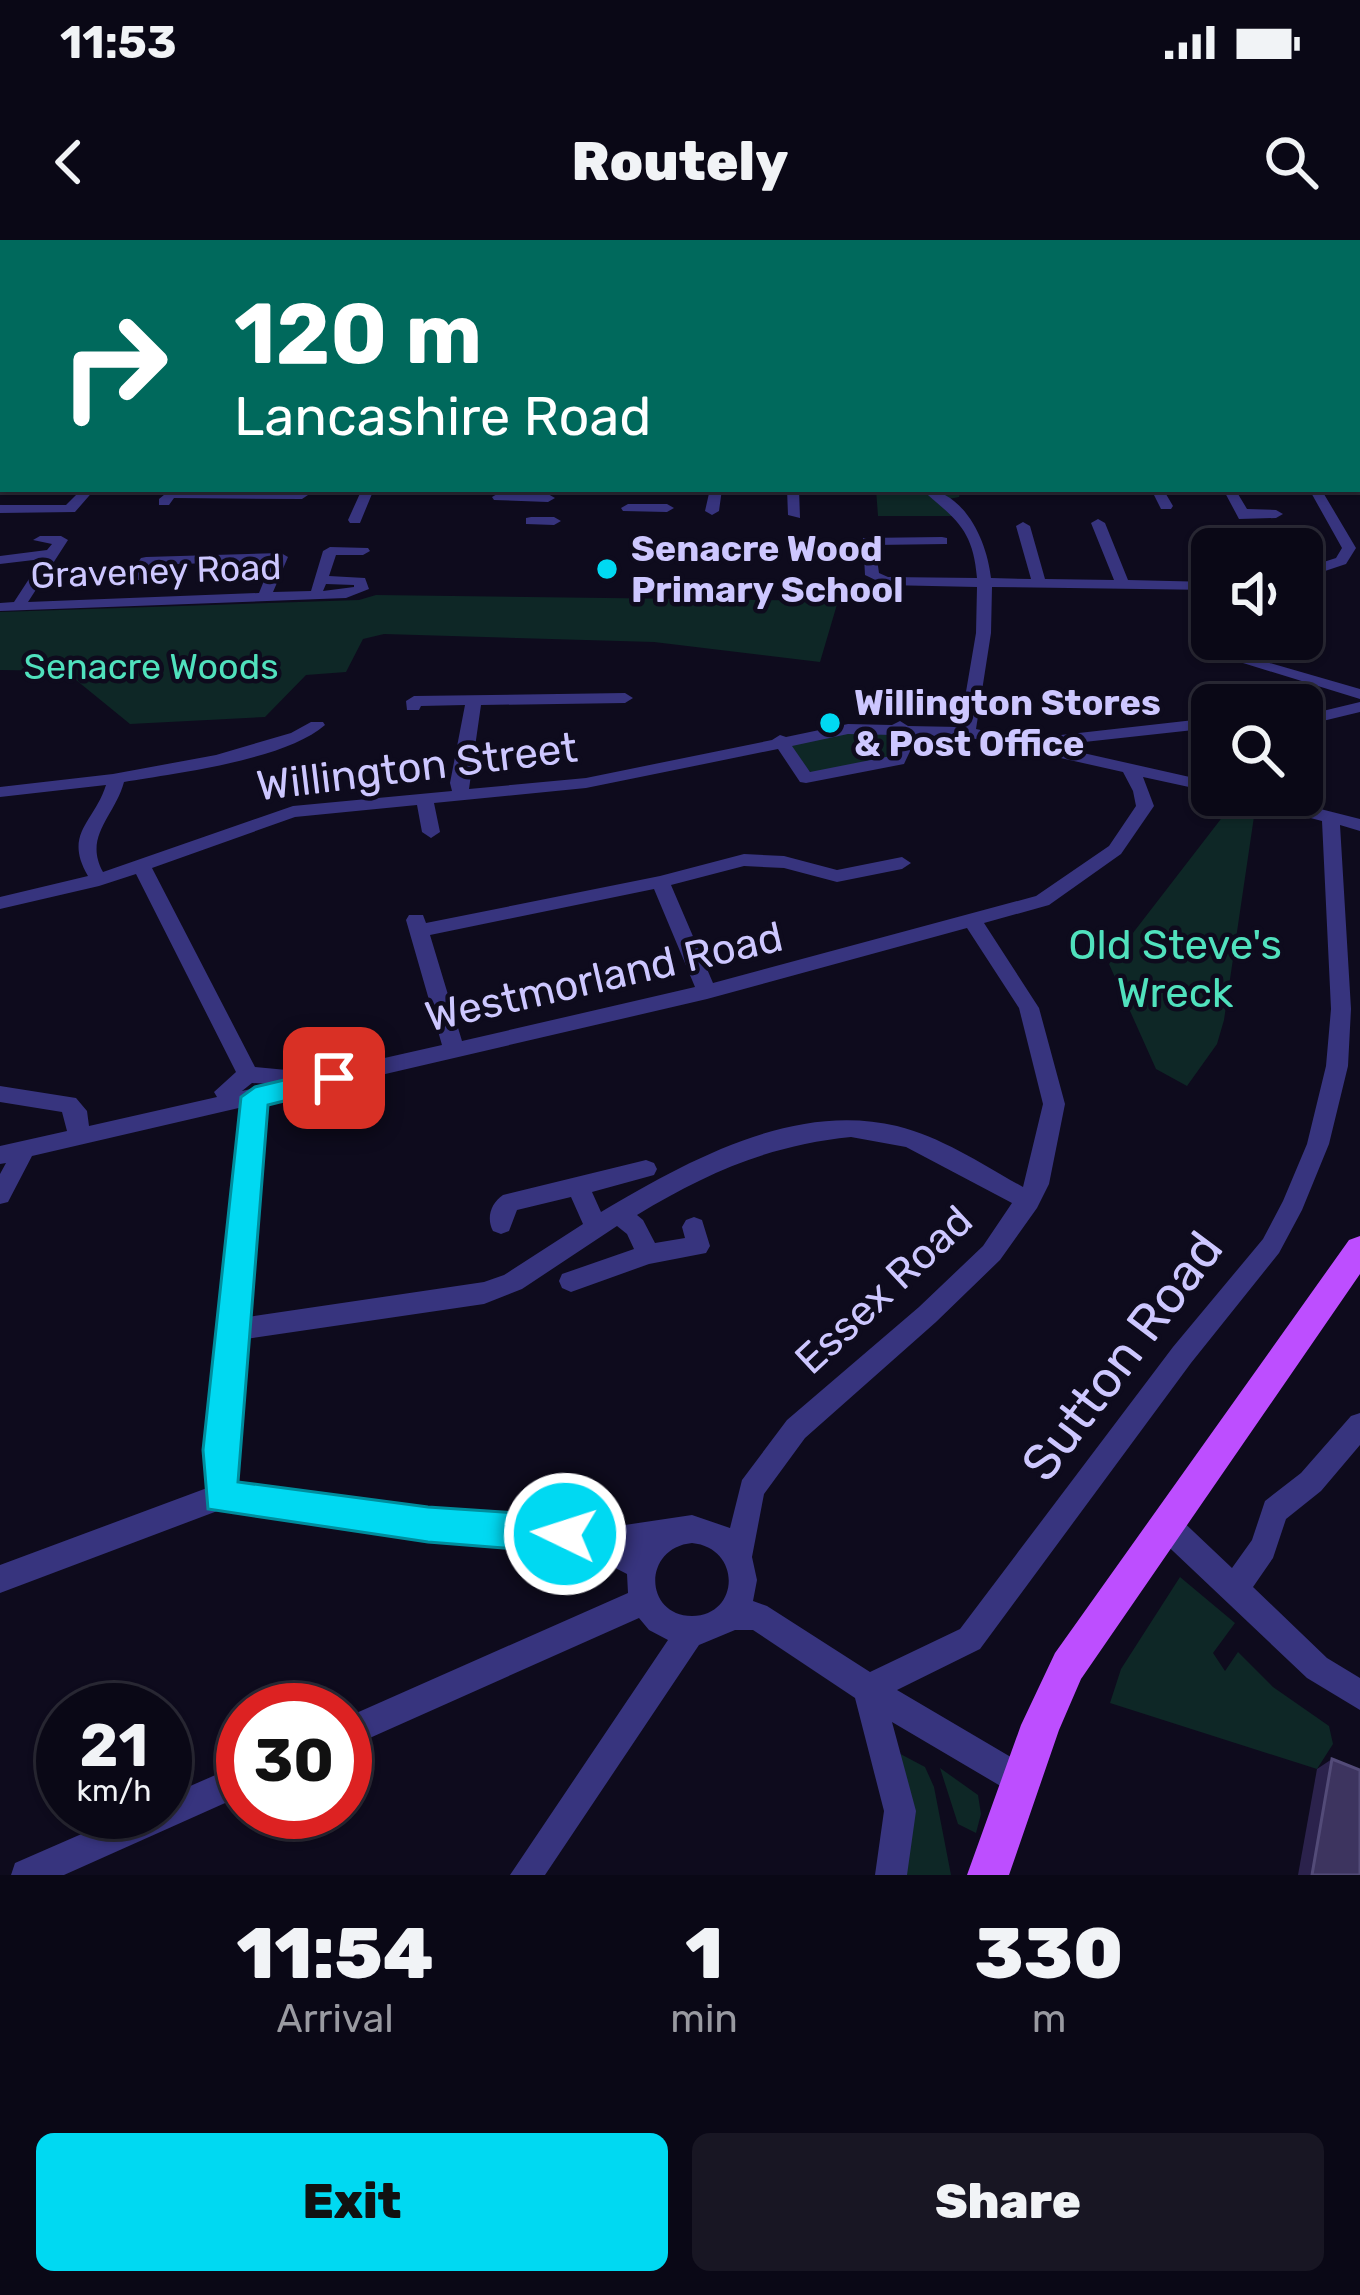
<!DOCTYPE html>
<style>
:root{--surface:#0a0816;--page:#181623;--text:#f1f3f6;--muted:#999aa1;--line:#2a2935;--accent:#00d9f2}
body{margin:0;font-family:Rubik,sans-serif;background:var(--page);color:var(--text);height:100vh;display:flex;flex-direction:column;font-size:45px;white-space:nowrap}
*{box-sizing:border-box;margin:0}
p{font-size:39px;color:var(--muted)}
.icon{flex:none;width:66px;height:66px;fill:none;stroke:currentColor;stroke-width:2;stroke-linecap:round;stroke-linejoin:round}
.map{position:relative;height:1635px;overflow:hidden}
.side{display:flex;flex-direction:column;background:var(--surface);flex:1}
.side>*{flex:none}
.top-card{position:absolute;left:0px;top:0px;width:1362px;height:252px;box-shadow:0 3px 9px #0004,0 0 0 3px var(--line);background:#00695c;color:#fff;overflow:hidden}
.tools{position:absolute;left:1191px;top:288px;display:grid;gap:24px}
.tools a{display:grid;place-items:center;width:132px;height:132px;border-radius:18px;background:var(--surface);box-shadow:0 3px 9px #0004,0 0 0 3px var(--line);font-size:60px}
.speed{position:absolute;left:36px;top:1443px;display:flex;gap:24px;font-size:60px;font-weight:700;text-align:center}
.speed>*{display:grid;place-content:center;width:156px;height:156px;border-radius:50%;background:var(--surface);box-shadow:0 3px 9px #0004,0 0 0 3px var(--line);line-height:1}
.speed small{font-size:30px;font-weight:400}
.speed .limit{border:18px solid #d22;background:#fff;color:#111}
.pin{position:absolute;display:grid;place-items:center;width:102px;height:102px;color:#fff;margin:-51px;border-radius:24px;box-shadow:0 6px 18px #0006}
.me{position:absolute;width:132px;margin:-66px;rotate:274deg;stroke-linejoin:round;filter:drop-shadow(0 0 9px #0008)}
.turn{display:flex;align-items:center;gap:42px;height:252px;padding:0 36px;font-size:54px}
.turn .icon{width:156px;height:156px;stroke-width:2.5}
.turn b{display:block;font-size:84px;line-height:102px}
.eta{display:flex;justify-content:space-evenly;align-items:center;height:204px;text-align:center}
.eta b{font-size:72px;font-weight:800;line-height:84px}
.cta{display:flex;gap:24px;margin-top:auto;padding:24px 36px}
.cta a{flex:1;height:138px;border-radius:18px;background:var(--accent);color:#111;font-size:48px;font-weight:800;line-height:138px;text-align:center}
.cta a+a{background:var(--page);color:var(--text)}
.status{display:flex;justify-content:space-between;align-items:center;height:84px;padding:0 60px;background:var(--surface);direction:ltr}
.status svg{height:33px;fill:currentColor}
header{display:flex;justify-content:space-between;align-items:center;height:156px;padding:0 36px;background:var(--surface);font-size:54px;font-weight:800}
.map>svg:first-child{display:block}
.green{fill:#0e2726}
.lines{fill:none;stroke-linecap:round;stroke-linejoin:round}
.minor{fill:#37347e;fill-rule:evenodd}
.major{fill:#bd4eff;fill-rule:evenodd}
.wall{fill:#2b224c}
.building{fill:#3d345f;stroke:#534b78;stroke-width:3}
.route{fill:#00d9f2;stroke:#008d9d;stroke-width:3}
.poi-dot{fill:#00d9f2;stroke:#0e0b1d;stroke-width:4.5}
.labels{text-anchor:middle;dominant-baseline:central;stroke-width:9;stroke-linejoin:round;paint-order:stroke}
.far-poi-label{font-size:36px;font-weight:bold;fill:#cdc7ff;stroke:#0e0b1d;text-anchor:start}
.far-street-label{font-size:36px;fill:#cdc7ff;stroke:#0e0b1d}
.far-park-label{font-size:36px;fill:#50e1bd;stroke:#0e0b1d}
.street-label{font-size:42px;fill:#cdc7ff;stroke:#0e0b1d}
.park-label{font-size:42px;fill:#50e1bd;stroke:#0e0b1d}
.near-street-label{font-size:51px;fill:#cdc7ff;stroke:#0e0b1d}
</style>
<div class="status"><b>11:53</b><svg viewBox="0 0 49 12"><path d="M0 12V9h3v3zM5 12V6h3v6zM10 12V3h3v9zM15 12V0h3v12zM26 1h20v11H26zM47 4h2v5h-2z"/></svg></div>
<header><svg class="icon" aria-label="back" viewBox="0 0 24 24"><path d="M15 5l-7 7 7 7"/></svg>Routely<svg class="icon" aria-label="search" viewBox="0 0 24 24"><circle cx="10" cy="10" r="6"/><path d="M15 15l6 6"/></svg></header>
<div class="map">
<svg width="1360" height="1635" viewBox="0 0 1360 1635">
<rect width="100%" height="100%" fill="#0e0b1d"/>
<!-- green -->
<path class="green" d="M876,249H961L959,257L949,259L964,276H878Z
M376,355L838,361L820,422L654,402L384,394L363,399L346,432L306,435L265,477L130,484L65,431L0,430V372L359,360Z
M900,486L898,520L816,538L780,500Z
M1234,562L1256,563L1224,780L1217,804L1187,846L1156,829L1109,724Z
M1180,1337L1235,1383L1213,1413L1225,1431L1238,1412L1273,1447L1329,1486L1333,1504L1317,1529L1110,1463L1121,1429Z
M891,1509L925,1527L934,1547L951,1635H898Z
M940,1528L978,1555L981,1574L976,1593L958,1584Z"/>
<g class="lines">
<!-- minor -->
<path class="minor" d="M837,0H849L852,3H840Z
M863,0H873L876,3H866Z
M919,0H929L931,3H921Z
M980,0H990L993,3H983Z
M999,0H1010L1013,3H1002Z
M1063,0H1074L1077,3H1066Z
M1096,0H1136L1141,3H1091Z
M1334,0H1344L1345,3H1335Z
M1359,14H1360V21H1359Z
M1359,85H1360V91H1359Z
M1359,128H1360V134H1359Z
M0,153H3V160H0Z
M1359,204L1360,205V214L1359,213Z
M0,225H3V233H0Z
M82,249H95L75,272L0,273V265H66Z
M362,249H374L360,283H350L348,280Z
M710,249H722L719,271L712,275L705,271Z
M787,249H799L800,278L788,275Z
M921,249C964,249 987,301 991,338L1031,339L1016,286L1023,282L1030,286L1045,339L1114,340L1091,283L1098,279L1105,283L1128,340L1212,342V350L992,347L991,393L976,489L1044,504L1061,495L1212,478V488L1066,504L1061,508L1212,542V552L1143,537L1154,566L1121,614L1049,665L984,683L1039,768L1065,864L1049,944L1037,968L1000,1020L936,1082L805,1198L764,1254L752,1317L757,1340L753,1361L767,1366L870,1432L960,1389L1173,1107L1263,999L1283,961L1307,904L1326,826L1331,769L1322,581L1238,559L1235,555H1265L1360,579V591L1340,585L1351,769L1348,826L1329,904L1302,970L1279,1013L1191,1123L980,1409L897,1450L1031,1529L1036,1540L1031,1551L1020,1556L1009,1551L892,1482L916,1571L907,1635H875L884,1571L855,1458L753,1390H735L699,1405L545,1635H510L668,1400L649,1390L639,1378L345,1509V1478L628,1353L627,1334L592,1316L565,1308L428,1299L220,1270L0,1353V1325L207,1248L243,867L32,916L8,962L0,964V934L6,923L0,924V906L67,891L62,872L0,862V846L76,858L87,871L89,886L217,857L214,852L236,832L136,634L99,646L0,669V657L88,636C63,593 94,583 106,545L0,557V547L113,534L216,515L291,493L311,482H323L325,485C285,520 177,533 124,542C115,576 83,596 103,632L293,566L452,551L450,543L465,465L421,466L419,470H407L406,461L414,456L625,453L633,458L625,463L481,465L469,549L586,538L772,500L780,495L786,497L848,484L892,485L900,481L908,486L960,487L976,393L977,347L886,345L865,335L863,298L942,297L947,298V304L875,305L879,333L888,337L977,338C973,288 955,279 921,249ZM848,494L894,495L896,507L891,516L810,532L792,506ZM910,495L967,497L1123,532L1133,551L1136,566L1109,606L1036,656L713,743L671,645L744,626L784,628L837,642L902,629L911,623L902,617L837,630L784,616L744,614L660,636L426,683L423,675H409L406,680L442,805L287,840L290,836L287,830L255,827L152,628L295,577L417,565L422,592L431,598L440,592L434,563L586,548L778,509L800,542L806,543L904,524L912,507ZM654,649L695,747L462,801L430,695ZM967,688L1019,768L1043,864L1023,947C983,925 942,897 897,886C794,861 687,921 601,972L592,952L654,935L657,929L654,923L646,920L503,955C491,963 486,978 493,991L501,994L509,991L517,970L571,957L583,984L504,1035L484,1042L248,1077L265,862L707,759ZM252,843L272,844L242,851ZM851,897L906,907L1012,963L983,1006L919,1067L787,1180L742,1240L730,1288L692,1275L598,1289L565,1280L428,1271L235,1246L246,1099L484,1064L522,1049L617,986L627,994L634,1009L562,1034L559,1041L562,1048L571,1052L649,1024L706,1013L710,1006L702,980L694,977L686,980L682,987L685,998L655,1003L643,980L637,975C706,933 770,905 851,897ZM692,1303C742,1308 740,1376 692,1376C644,1376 642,1308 692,1303Z
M1151,249H1163L1173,266L1171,269H1161Z
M1177,249H1197L1191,253Z
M1223,249H1235L1247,269L1276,270L1283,274L1276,278L1239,279Z
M1309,249H1321L1356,308L1346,324L1310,336L1322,354L1302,364V355L1307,352L1302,345V329L1336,318L1342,308Z
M170,250L302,251L308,255L302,259L174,258L169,265H159V259Z
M499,253L548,254L555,258L548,262L494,260L492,257Z
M628,264H667L674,268L667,272L623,271L621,268Z
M531,277H554L561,281L554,285L526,284V278Z
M40,296H61L68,300L28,362L259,353L272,321L150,325L140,340H130L128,337L141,318L146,317L281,313L288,317L273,352L311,351L323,311L330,307L368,308L370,311L363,315H336L329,336L365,338L369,349L346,358L0,371V363L14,362L42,319L0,324V316L47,310L52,304L33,300ZM326,344L354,345V347L323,351Z
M1195,317H1212V325L1190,324L1188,321Z
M1229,406L1234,408L1235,413L1360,449V459L1214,414Z
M1360,462V472L1302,486V476Z
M1360,1173V1205L1321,1251L1286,1279L1273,1318L1253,1347L1327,1418L1360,1438V1470L1307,1438L1155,1294L1151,1284L1155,1274L1165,1270L1175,1274L1232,1328L1252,1300L1265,1261L1301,1233L1351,1176Z
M243,1523V1555L64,1635H11L15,1623L132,1572H165V1557Z"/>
<!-- major -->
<path class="major" d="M1360,996V1034L1081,1439L1059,1490L1009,1635H967L1021,1485L1055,1413L1349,1000Z"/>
</g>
<!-- wall -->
<path class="wall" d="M1332,1519L1360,1635H1298L1317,1529Z"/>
<!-- building -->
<path class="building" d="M1332,1519L1360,1530V1635H1312Z"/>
<!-- route -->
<path class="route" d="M334,828L344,831V846L268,865L238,1242L428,1267L565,1276L578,1282L583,1294L578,1307L565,1313L428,1302L208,1269L203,1210L241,857L255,847Z"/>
<!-- markers -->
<g class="poi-dot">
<circle cx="607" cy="329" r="12"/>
<circle cx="830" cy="483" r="12"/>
</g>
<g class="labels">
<!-- far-poi labels -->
<g class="far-poi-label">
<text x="631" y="308">Senacre Wood<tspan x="631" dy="41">Primary School</tspan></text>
<text x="854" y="462">Willington Stores<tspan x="854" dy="41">&amp; Post Office</tspan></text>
</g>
<!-- far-street labels -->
<g class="far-street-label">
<text transform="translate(156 331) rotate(-2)">Graveney Road</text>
</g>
<!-- far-park labels -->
<g class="far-park-label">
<text x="151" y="426">Senacre Woods</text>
</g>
<!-- street labels -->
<g class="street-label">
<text transform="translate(417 527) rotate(-7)">Willington Street</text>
<text transform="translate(604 737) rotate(-13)">Westmorland Road</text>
<text transform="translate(884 1050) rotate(-43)">Essex Road</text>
</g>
<!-- park labels -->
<g class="park-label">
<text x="1175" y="705">Old Steve's<tspan x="1175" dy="48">Wreck</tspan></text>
</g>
<!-- near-street labels -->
<g class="near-street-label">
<text transform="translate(1122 1116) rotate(-53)">Sutton Road</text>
</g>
</g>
</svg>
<div class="tools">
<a><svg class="icon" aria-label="sound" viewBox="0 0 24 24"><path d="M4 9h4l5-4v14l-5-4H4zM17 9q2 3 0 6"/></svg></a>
<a><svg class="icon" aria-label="search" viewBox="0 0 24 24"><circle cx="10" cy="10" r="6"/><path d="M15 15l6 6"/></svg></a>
</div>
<div class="speed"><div>21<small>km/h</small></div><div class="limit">30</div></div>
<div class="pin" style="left:334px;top:838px;background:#d93025"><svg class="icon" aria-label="arrive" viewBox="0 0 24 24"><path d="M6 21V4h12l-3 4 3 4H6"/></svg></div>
<svg class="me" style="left:565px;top:1294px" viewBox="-20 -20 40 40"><circle r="17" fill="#00d9f2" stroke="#fff" stroke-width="3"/><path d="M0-11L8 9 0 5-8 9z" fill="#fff"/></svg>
<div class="top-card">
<div class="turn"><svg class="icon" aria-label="right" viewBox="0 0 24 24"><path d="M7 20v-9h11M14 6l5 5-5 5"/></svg><div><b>120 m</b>Lancashire Road</div></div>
</div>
</div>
<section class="side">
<div class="eta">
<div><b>11:54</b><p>Arrival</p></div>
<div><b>1</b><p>min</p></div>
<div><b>330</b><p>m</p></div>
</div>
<div class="cta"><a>Exit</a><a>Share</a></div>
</section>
